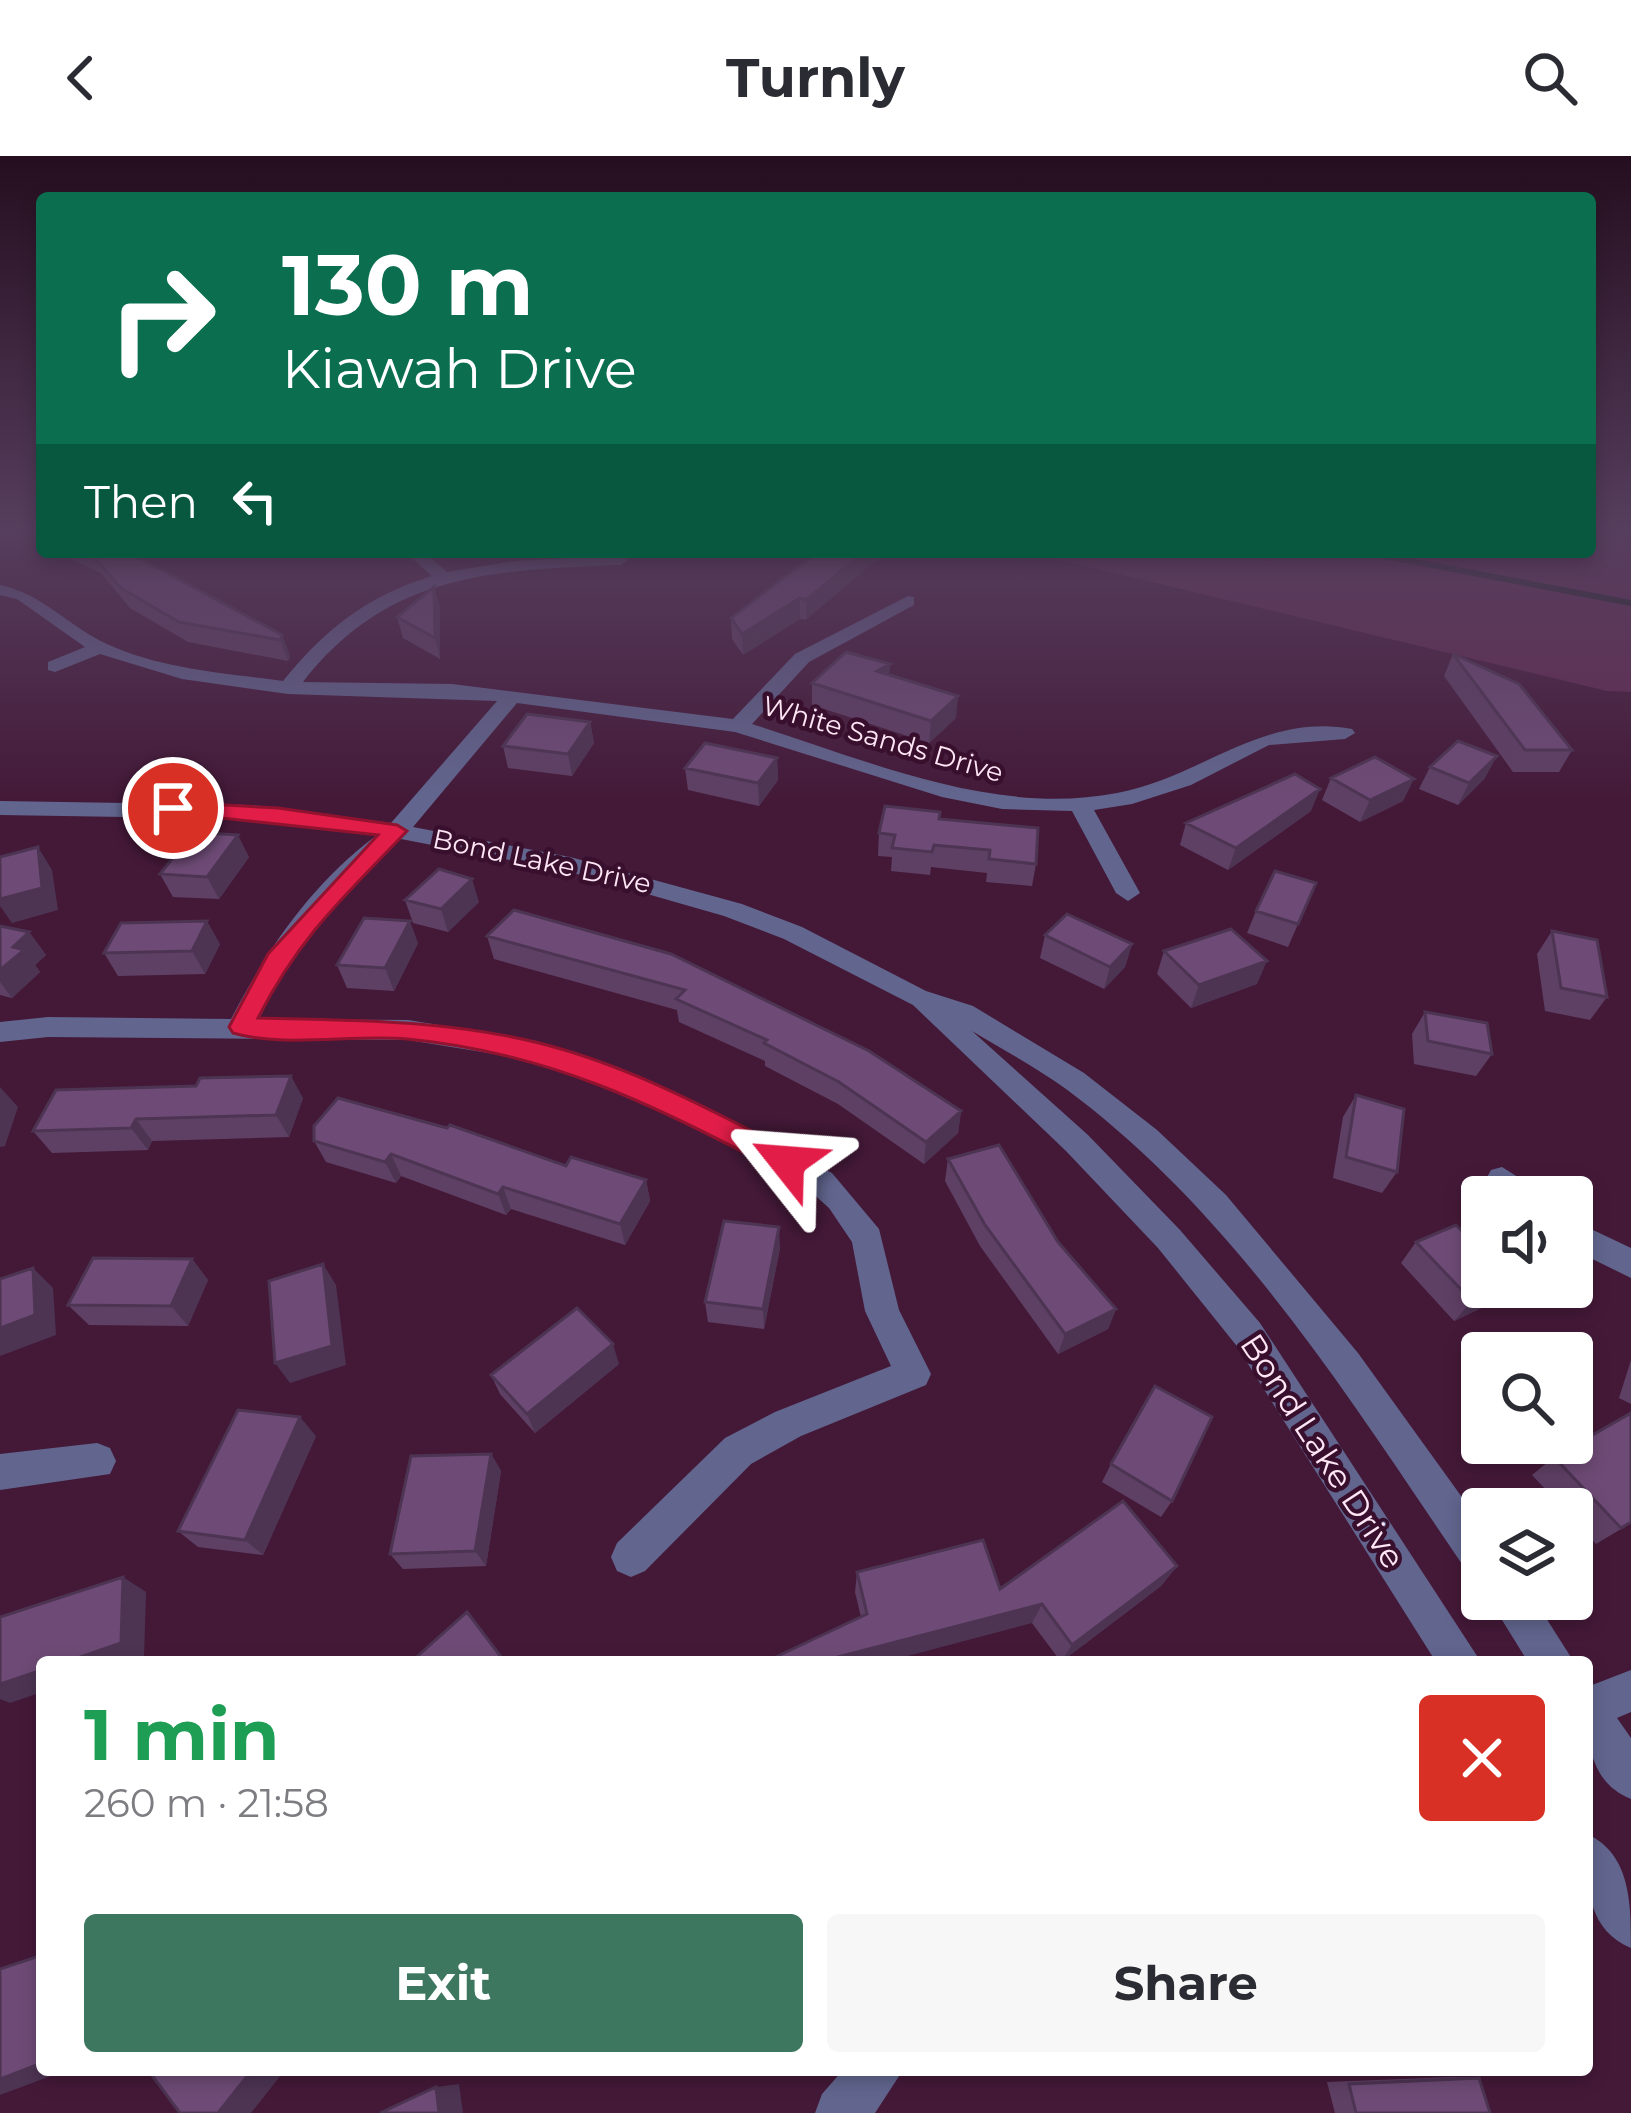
<!DOCTYPE html>
<meta charset="utf-8">
<style>
:root{--surface:#fff;--page:#f7f7f7;--text:#2b2b33;--muted:#7c7c81;--accent:#3d7760}
body{margin:0;font-family:Montserrat,sans-serif;background:var(--page);color:var(--text);height:100vh;display:flex;flex-direction:column;font-size:45px;white-space:nowrap}
*{box-sizing:border-box;margin:0}
p{font-size:39px;color:var(--muted)}
.icon{flex:none;width:66px;height:66px;fill:none;stroke:currentColor;stroke-width:2;stroke-linecap:round;stroke-linejoin:round}
.map{position:relative;flex:1;overflow:hidden}
.drawer{position:absolute;left:36px;top:1500px;width:1557px;height:420px;display:flex;flex-direction:column;background:var(--surface);border-radius:12px;box-shadow:0 6px 18px #0003}
.drawer>*{flex:none}
.hud{position:absolute;left:36px;top:36px;width:1560px;height:366px;border-radius:12px;box-shadow:0 6px 18px #0003;background:#0b6e4f;color:#fff;overflow:hidden}
.tools{position:absolute;left:1461px;top:1020px;display:grid;gap:24px}
.tools a{display:grid;place-items:center;width:132px;height:132px;border-radius:12px;background:var(--surface);box-shadow:0 6px 18px #0003;font-size:60px}
.pin{position:absolute;display:grid;place-items:center;width:102px;height:102px;color:#fff;margin:-51px;border:6px solid #fff;border-radius:50%;box-shadow:0 3px 12px #0007}
.me{position:absolute;width:132px;margin:-66px;rotate:298deg;stroke-linejoin:round;filter:drop-shadow(0 0 9px #0008)}
.turn{display:flex;align-items:center;gap:42px;height:252px;padding:0 48px;font-size:54px}
.turn .icon{width:156px;height:156px;stroke-width:2.5}
.turn b{display:block;font-size:84px;line-height:102px}
.then{display:flex;align-items:center;height:114px;padding:0 48px;background:#0003;gap:24px;font-size:45px}
.round{display:grid;place-items:center;flex:none;width:126px;height:126px;border-radius:12px;background:var(--page)}
.overview{display:flex;align-items:center;justify-content:space-between;height:204px;padding:0 48px}
h1{font-size:72px;font-weight:700;line-height:90px;color:#1e9e55}
.button{display:flex;gap:24px;margin-top:auto;padding:24px 48px}
.button a{flex:1;height:138px;border-radius:12px;background:var(--accent);color:#fff;font-size:48px;font-weight:700;line-height:138px;text-align:center}
.button a+a{background:var(--page);color:var(--text)}
header{display:flex;justify-content:space-between;align-items:center;height:156px;padding:0 48px;background:var(--surface);font-size:54px;font-weight:700}
.map>svg:first-child{display:block}
.green{fill:#622b52}
.lines{fill:none;stroke-linecap:round;stroke-linejoin:round}
.stream{stroke:#0f2017;stroke-width:6}
.minor{fill:#62668f;fill-rule:evenodd}
.wall{fill:#5f4065}
.shaded-wall{fill:#4d3453}
.building{fill:#6e4b76;stroke:#4d3453;stroke-width:3}
.route{fill:#e11d48;stroke:#92132f;stroke-width:3}
.labels{text-anchor:middle;dominant-baseline:central;stroke-width:9;stroke-linejoin:round;paint-order:stroke}
.far-street-label{font-size:27px;fill:#fee6f5;stroke:#390f2e}
.street-label{font-size:33px;fill:#fee6f5;stroke:#390f2e}
</style>
<header><svg class="icon" aria-label="back" viewBox="0 0 24 24"><path d="M15 5l-7 7 7 7"/></svg>Turnly<svg class="icon" aria-label="search" viewBox="0 0 24 24"><circle cx="10" cy="10" r="6"/><path d="M15 15l6 6"/></svg></header>
<div class="map">
<svg width="1631" height="1957" viewBox="0 0 1631 1957">
<rect width="100%" height="100%" fill="#441938"/>
<!-- green -->
<path class="green" d="M1590,372H1631V536L1607,535L1027,396H1590Z"/>
<g class="lines">
<!-- stream -->
<path class="stream" d="M1363,396L1631,447"/>
<!-- minor -->
<path class="minor" d="M405,396H423L447,416L515,405L620,399L628,404L620,409C491,414 388,417 303,526L452,528L733,563L795,498L908,440L914,441V449L809,506L752,568C867,604 994,661 1117,637C1200,622 1263,556 1352,573L1355,577L1345,583L1269,589L1191,629L1132,648L1094,654L1140,737L1128,745L1116,737L1072,655L1002,653L942,641L735,576L517,547L413,671L570,701L742,748L802,771L926,835L973,850L1084,917L1157,974L1226,1039L1358,1197L1482,1369V1423L1468,1417C1351,1245 1236,1059 1066,933C1036,911 1003,894 972,875L1088,979L1180,1074L1260,1167L1481,1506H1436L1236,1189L1158,1092L1066,995L913,849L784,783L724,760L567,715L401,683C338,730 293,792 259,863L408,864L513,881L618,911L763,979L832,1017L879,1073L899,1154L931,1218L926,1229L801,1280L751,1308L645,1415L631,1421L617,1415L611,1401L617,1387L725,1282L775,1256L891,1210L865,1155L852,1086L829,1052L810,1035L741,995L599,926L513,901L408,884L48,881L0,886V866L48,861L231,863C267,793 313,726 377,679L252,663L0,659V645L252,649L391,667L497,545L288,538L182,523L100,498L55,516L48,514V506L85,491L17,443L0,439V429C43,438 68,470 107,488C161,513 225,517 283,525C325,473 367,440 432,420Z
M1502,1011L1535,1032L1540,1041H1502L1486,1023L1491,1014Z
M1572,1064L1631,1092V1122L1572,1093Z
M97,1287L110,1292L116,1305L110,1318L0,1334V1298Z
M1489,1443H1534L1574,1506H1528Z
M1631,1514V1556L1617,1562L1631,1582V1643C1584,1624 1587,1574 1587,1531Z
M1587,1678C1631,1698 1631,1748 1631,1792C1583,1772 1587,1722 1587,1678Z
M843,1914H903L875,1957H815L822,1938Z"/>
</g>
<!-- wall -->
<path class="wall" d="M57,396H143L148,407L282,479L290,500L288,505L188,486L130,452L101,417Z
M818,396L806,464L800,463L743,499L732,483L731,462Z
M440,451V503L403,482L397,461Z
M1453,498L1572,594L1559,616H1513L1444,520Z
M890,508L889,519L956,562L929,587L812,549V527Z
M590,566L594,587L572,620L508,612L503,590Z
M777,602L778,624L759,650L688,634L685,612Z
M1430,611L1485,622L1458,649L1419,633Z
M1331,622L1403,645L1360,666L1322,644Z
M1311,655L1228,714L1180,689L1186,667Z
M939,663L1036,708L1032,730L986,726L987,717L931,711L930,719L891,715L892,701L878,700L879,677Z
M249,701L219,743L173,741L160,718Z
M1316,727L1288,791L1247,777L1256,755Z
M405,744L479,746L448,776L413,767Z
M514,754L961,955L958,977L924,1008L838,948L765,910V905L679,866L677,854L494,803L487,780Z
M0,770L29,776L46,799L35,809L40,816L12,842L0,839Z
M1552,775L1607,841L1590,864L1545,855L1537,798Z
M1045,779L1132,788L1125,811L1104,833L1040,802Z
M418,787L394,835L347,832L337,809Z
M220,788L205,818L118,820L104,797Z
M1164,795L1257,828L1191,852L1157,818Z
M1425,856L1492,898L1476,920L1414,908L1412,878Z
M1356,939L1397,1016L1382,1037L1333,1022L1343,961Z
M303,942L289,981L152,985L148,994L52,997L33,975Z
M314,985L566,1010L646,1024L650,1045L625,1089L511,1053L506,1059L401,1020L396,1027L326,1006Z
M948,1003L1058,1086L1116,1153L1108,1173L1058,1198L980,1090L945,1025Z
M1416,1086L1482,1131H1508L1494,1146L1454,1165L1401,1107Z
M780,1092L764,1173L708,1166L705,1146Z
M192,1103L208,1124L188,1170L89,1169L68,1149Z
M1631,1204V1248L1619,1242Z
M619,1208L535,1277L500,1238L491,1219Z
M316,1280L263,1399L198,1391L178,1375Z
M491,1298L501,1315L486,1410L403,1413L390,1398Z
M1554,1301L1631,1367L1596,1388L1572,1362V1353H1564L1532,1319Z
M1111,1308L1172,1345L1161,1361L1102,1326Z
M1177,1410L1161,1430L1061,1506L1032,1467L861,1461L855,1436L857,1416L1000,1433Z
M1452,1921L1479,1922L1490,1957H1335L1327,1926Z"/>
<!-- shaded-wall -->
<path class="shaded-wall" d="M126,396H143L149,410Z
M864,396H886L806,464V444Z
M434,431L440,451V503L435,482Z
M800,442V463L743,499L742,478Z
M282,479L290,500L288,505L280,484Z
M890,508L889,529L877,515Z
M958,540L956,562L929,587L931,565Z
M590,566L594,587L572,620L568,598Z
M1497,600L1485,622L1458,649L1469,627Z
M777,602L778,624L759,650L758,627Z
M1414,623L1403,645L1360,666L1370,644Z
M1320,633L1311,655L1228,714L1236,692Z
M238,679L249,701L219,743L207,721Z
M38,691L52,714L58,754L12,767L0,750V743Z
M472,723L479,746L448,776L441,753Z
M207,765L220,788L205,818L192,795Z
M410,765L418,787L394,835L385,812Z
M29,776L46,799L35,809L40,816L12,842L0,826V814L13,791Z
M1132,788L1125,811L1104,833L1110,811Z
M1267,805L1257,828L1191,852L1199,829Z
M291,920L303,942L289,981L276,959Z
M0,931L18,951L5,990L0,991Z
M961,955L958,977L924,1008L926,986Z
M136,963L152,985L148,994L131,972Z
M391,998L401,1020L396,1027L385,1006Z
M646,1024L650,1045L625,1089L620,1068Z
M503,1031L511,1053L506,1059L498,1038Z
M779,1071L780,1092L764,1173L763,1153Z
M192,1103L208,1124L188,1170L171,1150Z
M323,1108L336,1129L346,1209L290,1227L275,1207Z
M33,1112L53,1132L56,1179L0,1200V1172Z
M1502,1131H1508L1494,1146L1454,1165L1472,1145Z
M1116,1153L1108,1173L1058,1198L1065,1178Z
M613,1188L619,1208L535,1277L527,1258Z
M300,1261L316,1280L263,1399L245,1384Z
M491,1298L501,1315L486,1410L475,1395Z
M1177,1410L1161,1430L1061,1506L1072,1489Z
M123,1421L146,1436L144,1501L128,1506H66Z
M1042,1448L1032,1467L885,1506H834V1502Z
M42,1514V1536L10,1547L0,1543V1528Z
M42,1907V1914H67L0,1939V1923Z
M252,1914H285L251,1957H218Z
M459,1928L463,1957H439L436,1931Z"/>
<!-- building -->
<path class="building" d="M89,396H128L282,479L280,484L179,466L121,432Z
M818,396H864L806,444L800,442L742,478L731,462Z
M434,431L435,482L397,461Z
M846,496L890,508L877,515L958,540L931,565L812,527Z
M1453,498L1519,528L1572,594H1525Z
M527,558L590,566L568,598L503,590Z
M1458,585L1497,600L1469,627L1430,611Z
M705,587L777,602L758,627L685,612Z
M1375,601L1414,623L1370,644L1331,622Z
M1295,618L1320,633L1236,692L1186,667Z
M885,650L940,656L939,663L1038,672L1036,708L989,703L990,694L934,689L932,696L892,692L895,679L879,677Z
M193,676L238,679L207,721L160,718Z
M38,691L42,732L0,743V701Z
M439,713L472,723L441,753L405,744Z
M1275,715L1316,727L1298,768L1256,755Z
M514,754L671,798L869,895L961,955L926,986L839,926L764,887L767,884L676,843L685,834L487,780Z
M1067,758L1132,788L1110,811L1045,779Z
M364,762L410,765L385,812L337,809Z
M207,765L192,795L104,797L121,767Z
M0,770L29,776L13,791L24,794L0,814Z
M1231,773L1267,805L1199,829L1164,795Z
M1552,775L1597,784L1607,841L1561,832Z
M1425,856L1487,867L1492,898L1428,885Z
M291,920L276,959L136,963L131,972L33,975L56,934L196,930L200,922Z
M1356,939L1404,953L1397,1016L1346,1001Z
M338,942L447,972L450,969L566,1010L571,1001L646,1024L620,1068L503,1031L498,1038L391,998L385,1006L314,985V970Z
M999,989L1058,1086L1116,1153L1065,1178L985,1069L948,1003Z
M724,1065L779,1071L763,1153L705,1146Z
M1456,1069L1482,1095V1131H1502L1472,1145L1416,1086Z
M93,1102L192,1103L171,1150L68,1149Z
M323,1108L332,1190L275,1207L269,1125Z
M33,1112L35,1159L0,1172V1123Z
M577,1152L613,1188L527,1258L491,1219Z
M1155,1230L1212,1261L1172,1345L1111,1308Z
M238,1254L300,1261L245,1384L178,1375Z
M1631,1257V1366L1621,1372L1554,1301Z
M491,1298L475,1395L390,1398L411,1300Z
M1123,1345L1177,1410L1072,1489L1042,1448L834,1502L836,1506H765L867,1458L857,1416L983,1384L1000,1433Z
M123,1421L121,1487L66,1506H42V1514L0,1528V1461Z
M467,1456L505,1506H411Z
M42,1799V1907L0,1923V1813Z
M148,1914H252L218,1957H180Z
M1479,1922L1490,1957H1356L1349,1928Z
M436,1931L439,1957H380Z"/>
<!-- sky -->
<linearGradient id="sky" x2="0" y2="1"><stop stop-color="#250e1f"/><stop offset="0.58" stop-color="#563e5e"/><stop offset="1" stop-color="#563e5e" stop-opacity="0"/></linearGradient>
<rect width="1631" height="646" fill="url(#sky)"/>
<!-- route -->
<path class="route" d="M173,646L278,652L397,669L407,675C344,741 301,778 258,862C359,864 463,864 561,893C644,917 720,959 797,998L801,1006L797,1014H777C656,949 546,896 407,883C354,878 283,892 233,877L229,871L268,798L378,679L166,656V648Z"/>
<g class="labels">
<!-- far-street labels -->
<g class="far-street-label">
<text transform="translate(883 583) rotate(16)">White Sands Drive</text>
<text transform="translate(542 705) rotate(12)">Bond Lake Drive</text>
</g>
<!-- street labels -->
<g class="street-label">
<text transform="translate(1323 1295) rotate(57)">Bond Lake Drive</text>
</g>
</g>
</svg>
<div class="tools">
<a><svg class="icon" aria-label="sound" viewBox="0 0 24 24"><path d="M4 9h4l5-4v14l-5-4H4zM17 9q2 3 0 6"/></svg></a>
<a><svg class="icon" aria-label="search" viewBox="0 0 24 24"><circle cx="10" cy="10" r="6"/><path d="M15 15l6 6"/></svg></a>
<a><svg class="icon" aria-label="layers" viewBox="0 0 24 24"><path d="M12 4l9 5-9 5-9-5zM3 14l9 5 9-5"/></svg></a>
</div>
<div class="pin" style="left:173px;top:652px;background:#d93025"><svg class="icon" aria-label="arrive" viewBox="0 0 24 24"><path d="M6 21V4h12l-3 4 3 4H6"/></svg></div>
<svg class="me" style="left:787px;top:1006px" viewBox="-20 -20 40 40"><path d="M0-17L14 15 0 8-14 15z" fill="#e11d48" stroke="#fff" stroke-width="4"/></svg>
<div class="hud">
<div class="turn"><svg class="icon" aria-label="right" viewBox="0 0 24 24"><path d="M7 20v-9h11M14 6l5 5-5 5"/></svg><div><b>130 m</b>Kiawah Drive</div></div>
<div class="then">Then<svg class="icon" aria-label="left" viewBox="0 0 24 24"><path d="M17 20v-9H6M10 6l-5 5 5 5"/></svg></div>
</div>
<section class="drawer">
<div class="overview"><div><h1>1 min</h1><p>260 m · 21:58</p></div><a class="round" style="background:#d93025;color:#fff"><svg class="icon" aria-label="close" viewBox="0 0 24 24"><path d="M6 6l12 12M18 6L6 18"/></svg></a></div>
<div class="button"><a>Exit</a><a>Share</a></div>
</section>
</div>
